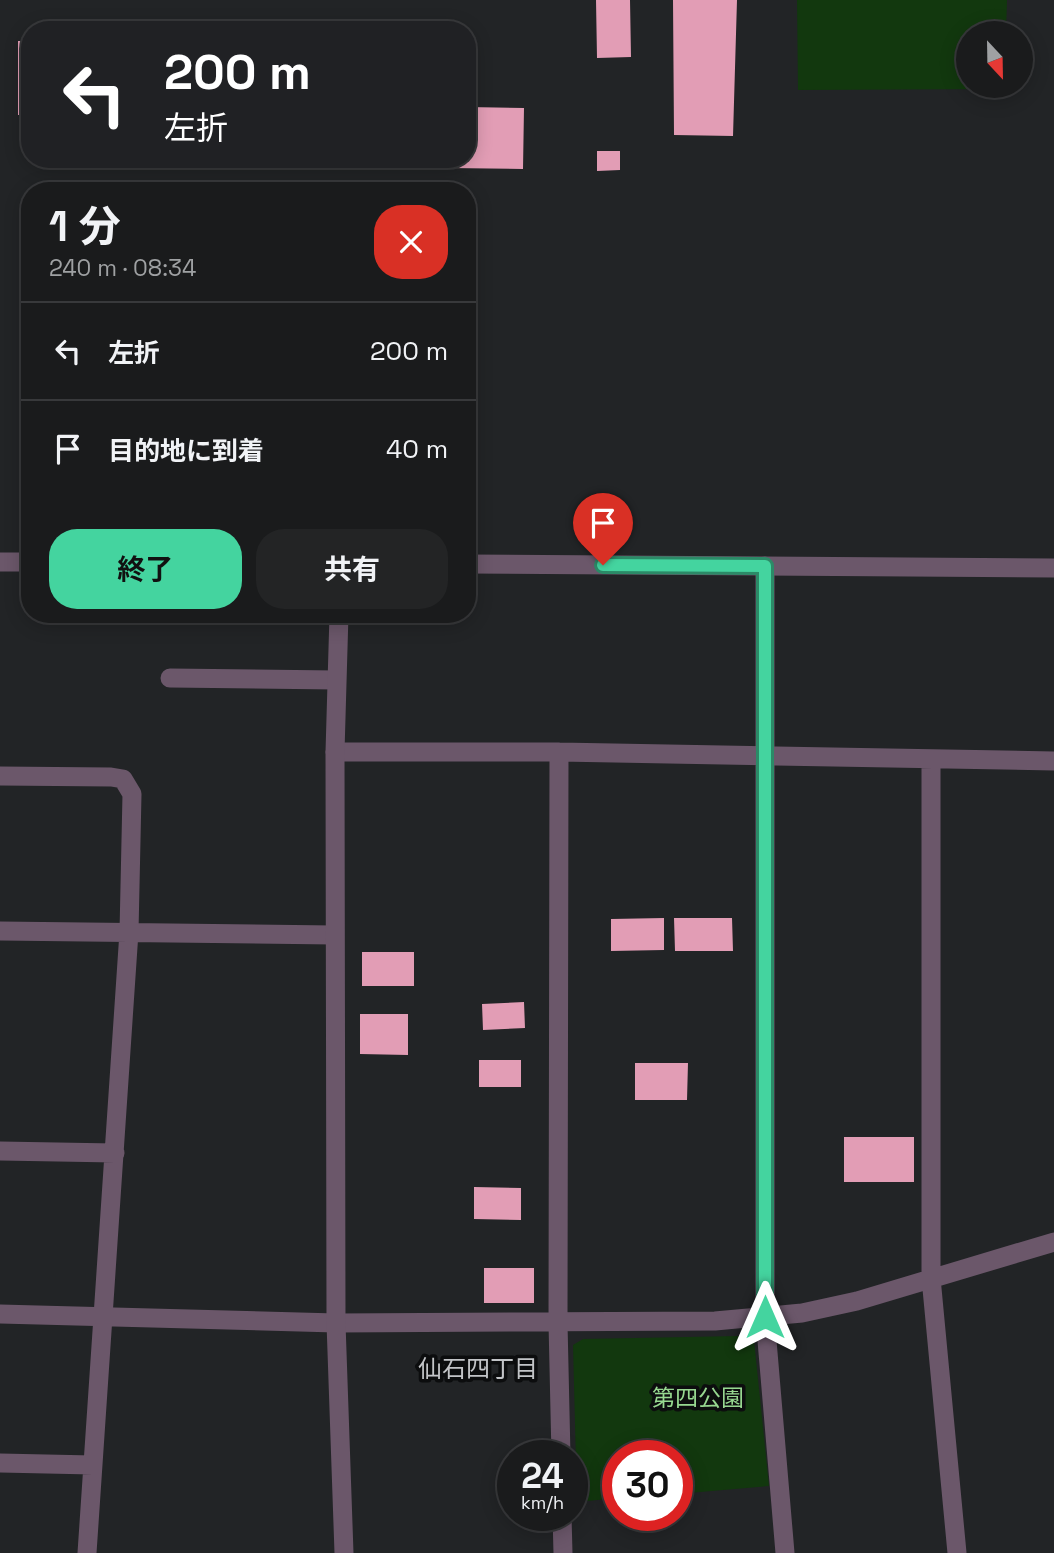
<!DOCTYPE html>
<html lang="ja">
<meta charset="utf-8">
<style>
:root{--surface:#1a1b1c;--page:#232425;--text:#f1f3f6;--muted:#9fa1a3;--line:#38393b;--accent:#44d49f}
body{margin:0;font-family:"Space Grotesk","Noto Sans JP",sans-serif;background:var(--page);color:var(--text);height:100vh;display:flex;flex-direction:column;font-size:26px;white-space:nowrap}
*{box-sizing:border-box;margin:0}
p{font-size:23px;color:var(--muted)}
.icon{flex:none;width:38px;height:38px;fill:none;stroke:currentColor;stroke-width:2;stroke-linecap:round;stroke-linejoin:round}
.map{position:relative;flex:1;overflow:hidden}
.details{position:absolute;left:21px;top:182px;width:455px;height:441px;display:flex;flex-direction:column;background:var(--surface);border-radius:28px;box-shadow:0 4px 18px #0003,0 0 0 2px var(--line)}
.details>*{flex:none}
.hud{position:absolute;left:21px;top:21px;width:455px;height:147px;border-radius:28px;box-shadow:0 4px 18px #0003,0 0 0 2px var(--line);background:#202124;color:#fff;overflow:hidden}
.needle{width:46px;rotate:158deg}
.tools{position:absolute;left:956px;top:21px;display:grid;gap:14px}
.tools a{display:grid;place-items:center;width:77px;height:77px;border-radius:50%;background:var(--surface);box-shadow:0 4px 18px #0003,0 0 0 2px var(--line);font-size:35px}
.speed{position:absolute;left:497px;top:1440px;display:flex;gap:14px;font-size:35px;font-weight:700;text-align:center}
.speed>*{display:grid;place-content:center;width:91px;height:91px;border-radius:50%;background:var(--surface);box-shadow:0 4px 18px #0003,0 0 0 2px var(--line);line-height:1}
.speed small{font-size:18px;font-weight:400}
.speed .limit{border:10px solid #d22;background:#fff;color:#111}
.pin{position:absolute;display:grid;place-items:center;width:60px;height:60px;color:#fff;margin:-72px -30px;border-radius:50% 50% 50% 0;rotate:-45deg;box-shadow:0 0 7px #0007}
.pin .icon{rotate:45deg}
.me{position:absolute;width:77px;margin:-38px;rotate:0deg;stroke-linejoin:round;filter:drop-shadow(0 0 5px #0008)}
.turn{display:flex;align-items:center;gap:24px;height:147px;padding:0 28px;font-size:32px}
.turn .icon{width:91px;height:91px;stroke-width:2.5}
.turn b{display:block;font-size:49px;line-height:60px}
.round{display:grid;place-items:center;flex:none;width:74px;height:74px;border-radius:28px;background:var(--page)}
.overview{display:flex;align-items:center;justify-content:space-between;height:119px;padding:0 28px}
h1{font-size:42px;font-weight:700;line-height:52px}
.action{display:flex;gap:14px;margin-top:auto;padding:14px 28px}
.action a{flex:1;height:80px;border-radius:28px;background:var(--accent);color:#111;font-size:28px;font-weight:700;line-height:80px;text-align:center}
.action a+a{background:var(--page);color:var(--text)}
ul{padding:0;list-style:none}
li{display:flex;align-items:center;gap:21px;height:98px;padding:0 28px;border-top:2px solid var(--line)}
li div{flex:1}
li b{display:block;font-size:26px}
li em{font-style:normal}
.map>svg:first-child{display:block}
.green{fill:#12380e}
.building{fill:#e29db5}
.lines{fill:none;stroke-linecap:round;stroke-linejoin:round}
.minor{stroke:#6b576a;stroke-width:19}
.tertiary{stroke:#6b576a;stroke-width:19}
.route-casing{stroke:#2c8a67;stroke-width:18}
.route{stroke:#44d49f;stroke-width:12}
.labels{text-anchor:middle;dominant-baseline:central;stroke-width:7;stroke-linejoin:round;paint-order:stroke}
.park-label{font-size:23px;fill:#97d890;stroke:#0c0d0e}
.neighbourhood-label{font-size:24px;fill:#c2c4c7;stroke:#0c0d0e}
</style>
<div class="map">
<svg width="1054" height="1553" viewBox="0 0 1054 1553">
<rect width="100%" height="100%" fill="#222426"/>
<!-- green -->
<path class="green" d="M797,0H1007L1006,33H968V86H1005V89L798,90Z
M739,1336L754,1340L769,1486L677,1494V1456H618V1498L577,1502L573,1345L583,1339Z"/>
<!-- building -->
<path class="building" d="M596,0H630L631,57L597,58Z
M673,0H737L733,136L674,135Z
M18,41H30V115H18Z
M467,107L524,108L523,169L449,168V159H467Z
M597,151H620V170L597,171Z
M664,918V950L611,951V919Z
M674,918H732L733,951H675Z
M362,952H414V986H362Z
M524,1002L525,1028L483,1030L482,1004Z
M360,1014H408V1055L360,1054Z
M479,1060H521V1087H479Z
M635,1063H688L687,1100H635Z
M844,1137H914V1182H844Z
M474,1187L521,1188V1220L474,1219Z
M484,1268H534V1303H484Z"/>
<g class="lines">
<!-- minor -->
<path class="minor" d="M765,566V1317L785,1553
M170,678L336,680
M335,752H559L1054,761
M559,752L558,1323L561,1456
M931,761V1278L957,1553
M0,776L111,777L123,779L132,794L129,932L87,1553
M0,931L334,935
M0,1151L115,1153
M0,1314L336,1323L715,1321L802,1313L857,1301L1054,1242
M0,1463L93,1465
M562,1516L563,1553"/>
<!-- tertiary -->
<path class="tertiary" d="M0,562H30
M467,564L1054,568
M339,614L335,752L336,1323L344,1553"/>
</g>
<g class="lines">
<defs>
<path id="route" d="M603,565L765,566V1317"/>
</defs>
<!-- route casing -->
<use href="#route" class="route-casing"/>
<!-- route -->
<use href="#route" class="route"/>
</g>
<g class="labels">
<!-- park labels -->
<g class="park-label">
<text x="698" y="1398">第四公園</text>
</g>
<!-- neighbourhood labels -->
<g class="neighbourhood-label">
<text x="478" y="1368">仙石四丁目</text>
</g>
</g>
</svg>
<div class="tools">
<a><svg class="needle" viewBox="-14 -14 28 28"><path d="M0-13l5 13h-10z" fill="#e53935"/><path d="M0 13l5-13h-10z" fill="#9fa1a3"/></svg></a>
</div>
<div class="speed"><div>24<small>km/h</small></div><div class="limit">30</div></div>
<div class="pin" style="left:603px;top:565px;background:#d93025"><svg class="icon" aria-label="arrive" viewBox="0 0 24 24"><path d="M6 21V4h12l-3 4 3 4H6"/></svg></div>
<svg class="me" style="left:765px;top:1317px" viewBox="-20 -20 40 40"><path d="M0-17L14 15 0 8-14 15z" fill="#44d49f" stroke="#fff" stroke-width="4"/></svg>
<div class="hud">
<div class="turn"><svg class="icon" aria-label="left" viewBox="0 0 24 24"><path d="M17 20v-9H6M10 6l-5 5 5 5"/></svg><div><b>200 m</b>左折</div></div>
</div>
<section class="details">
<div class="overview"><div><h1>1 分</h1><p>240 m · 08:34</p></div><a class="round" style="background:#d93025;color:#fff"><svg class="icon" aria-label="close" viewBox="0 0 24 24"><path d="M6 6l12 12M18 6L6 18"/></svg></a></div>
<ul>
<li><svg class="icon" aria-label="left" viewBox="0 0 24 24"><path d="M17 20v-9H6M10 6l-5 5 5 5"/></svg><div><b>左折</b></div><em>200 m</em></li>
<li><svg class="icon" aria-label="arrive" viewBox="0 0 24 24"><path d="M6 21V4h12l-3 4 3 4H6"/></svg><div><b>目的地に到着</b></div><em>40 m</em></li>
</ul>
<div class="action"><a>終了</a><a>共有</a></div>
</section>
</div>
